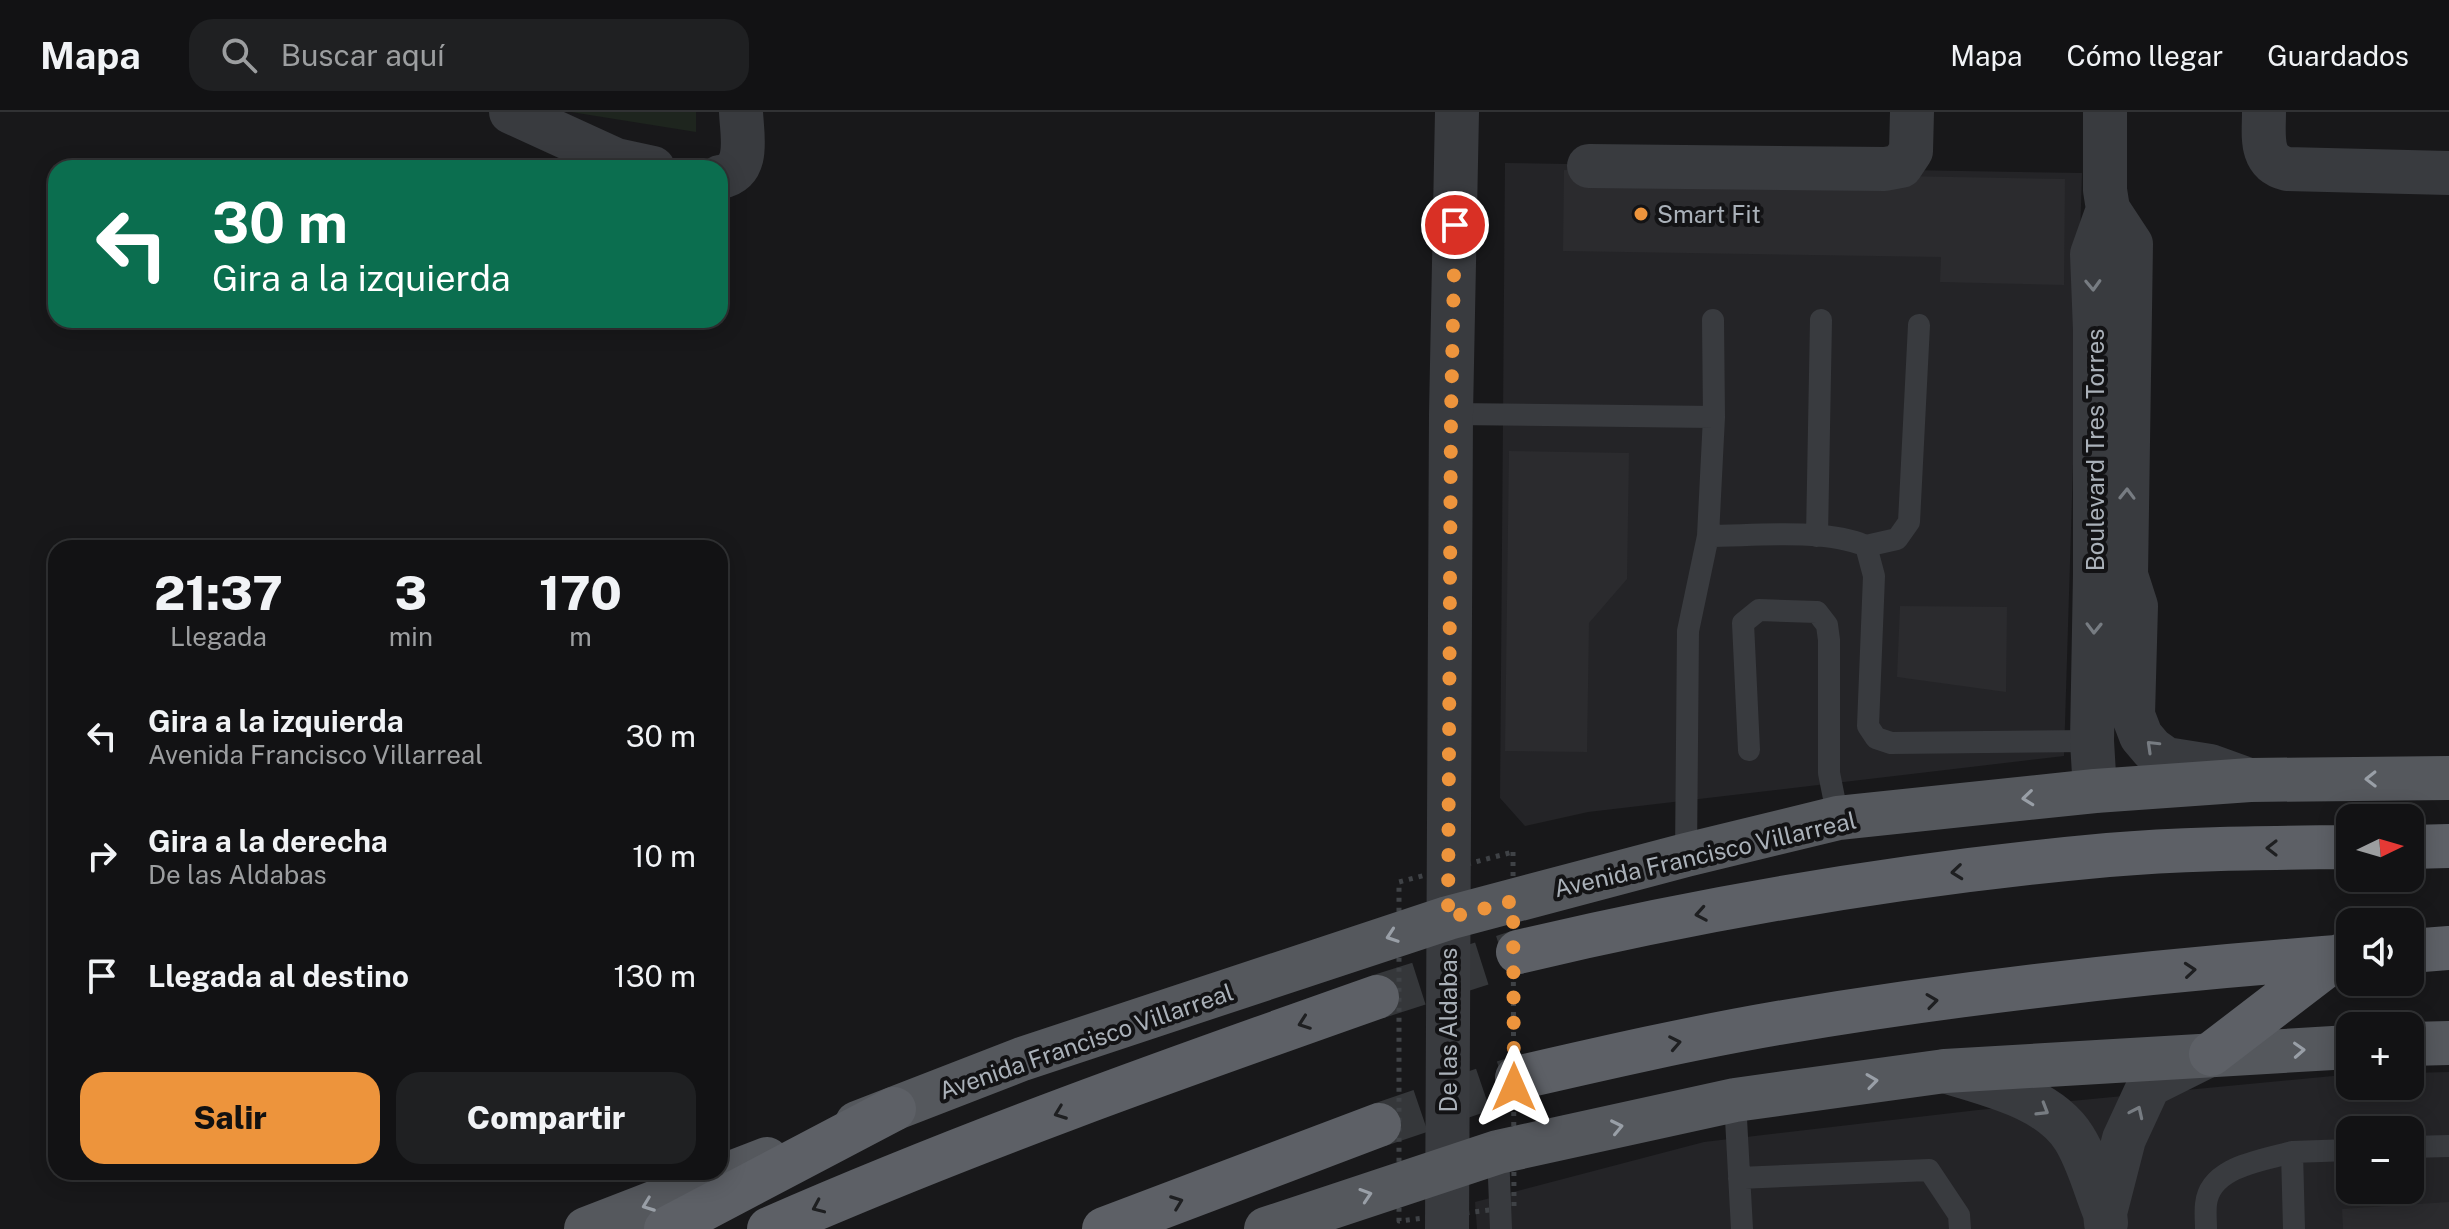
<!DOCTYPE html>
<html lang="es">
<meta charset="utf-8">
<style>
:root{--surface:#121214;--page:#1f2022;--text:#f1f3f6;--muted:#9c9ea0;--line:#313234;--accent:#ed943c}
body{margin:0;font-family:"Public Sans",sans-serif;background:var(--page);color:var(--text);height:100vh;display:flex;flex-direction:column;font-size:30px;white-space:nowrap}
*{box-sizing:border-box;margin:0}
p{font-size:26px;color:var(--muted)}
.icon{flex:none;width:44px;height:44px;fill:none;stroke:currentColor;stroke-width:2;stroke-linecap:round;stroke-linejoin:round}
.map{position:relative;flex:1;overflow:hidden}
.panel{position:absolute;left:48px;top:428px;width:680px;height:640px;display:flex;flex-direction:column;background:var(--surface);border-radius:24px;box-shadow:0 4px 20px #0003,0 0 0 2px var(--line)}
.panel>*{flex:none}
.top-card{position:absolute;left:48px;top:48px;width:680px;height:168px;border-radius:24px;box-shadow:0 4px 20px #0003,0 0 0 2px var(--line);background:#0b6e4f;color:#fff;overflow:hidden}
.needle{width:52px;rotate:85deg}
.tools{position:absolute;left:2336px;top:692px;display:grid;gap:16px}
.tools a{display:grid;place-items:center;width:88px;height:88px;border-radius:16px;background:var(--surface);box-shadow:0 4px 20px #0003,0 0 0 2px var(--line);font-size:40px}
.pin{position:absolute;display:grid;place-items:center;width:68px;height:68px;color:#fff;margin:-34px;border:4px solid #fff;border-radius:50%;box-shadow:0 2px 8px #0007}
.me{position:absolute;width:88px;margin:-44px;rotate:0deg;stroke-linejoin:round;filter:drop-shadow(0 0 6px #0008)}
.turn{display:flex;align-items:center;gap:28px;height:168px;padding:0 32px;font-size:36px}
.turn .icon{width:104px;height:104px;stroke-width:2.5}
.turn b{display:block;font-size:56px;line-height:68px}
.eta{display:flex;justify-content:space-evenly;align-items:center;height:136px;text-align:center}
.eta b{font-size:48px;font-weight:800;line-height:56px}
.action{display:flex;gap:16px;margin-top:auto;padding:16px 32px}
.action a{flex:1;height:92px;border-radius:24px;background:var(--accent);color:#111;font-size:32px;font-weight:800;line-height:92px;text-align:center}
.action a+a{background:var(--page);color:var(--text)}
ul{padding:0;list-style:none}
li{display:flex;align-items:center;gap:24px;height:120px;padding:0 32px}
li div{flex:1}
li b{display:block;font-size:30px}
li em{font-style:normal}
header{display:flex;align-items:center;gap:48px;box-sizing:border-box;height:112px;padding:0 40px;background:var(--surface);border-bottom:2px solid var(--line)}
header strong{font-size:38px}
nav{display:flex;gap:44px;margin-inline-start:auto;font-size:28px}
.search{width:560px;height:72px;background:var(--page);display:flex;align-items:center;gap:20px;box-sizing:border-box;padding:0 28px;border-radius:24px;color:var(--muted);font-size:30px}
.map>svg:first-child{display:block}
.built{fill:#242427;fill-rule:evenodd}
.green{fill:#1e251e}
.building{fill:#2b2b2e}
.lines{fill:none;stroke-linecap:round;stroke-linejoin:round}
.trunk-tunnel{stroke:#35373a;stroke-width:44;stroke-dasharray:44 22;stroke-linecap:butt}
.path{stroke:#3f4246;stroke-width:5;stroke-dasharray:4 6;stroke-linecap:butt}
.service{stroke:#393b3f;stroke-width:22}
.minor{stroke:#393b3f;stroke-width:44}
.tertiary{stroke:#393b3f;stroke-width:44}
.primary{stroke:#55585d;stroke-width:44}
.trunk{stroke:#5d6066;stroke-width:44}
.oneway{stroke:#777c82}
.oneway2{stroke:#999fa7}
.oneway3{stroke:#1e1f21}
.route{stroke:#ed943c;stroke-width:14;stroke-dasharray:0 25.2}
.poi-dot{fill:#ed943c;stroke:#131315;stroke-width:3}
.labels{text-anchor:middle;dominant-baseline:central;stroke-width:8;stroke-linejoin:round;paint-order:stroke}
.poi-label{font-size:24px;fill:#aab1b9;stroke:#131315;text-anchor:start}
.street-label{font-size:24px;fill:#aab1b9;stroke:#131315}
</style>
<header>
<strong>Mapa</strong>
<div class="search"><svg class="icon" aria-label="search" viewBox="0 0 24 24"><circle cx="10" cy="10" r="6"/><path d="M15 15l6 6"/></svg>Buscar aquí</div>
<nav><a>Mapa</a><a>Cómo llegar</a><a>Guardados</a></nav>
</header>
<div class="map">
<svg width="2449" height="1117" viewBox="0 0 2449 1117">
<rect width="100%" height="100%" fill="#18181a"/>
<!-- built -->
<path class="built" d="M1505,51L2082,61L2064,644L1588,700L1525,714L1500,686Z
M2449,960V1117H1477L1475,1090L1704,1030L1978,998L2333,964L2350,963V974H2410V961ZM2350,1018H2410V1078H2350Z"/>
<!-- green -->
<path class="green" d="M571,0H696V20Z"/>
<!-- building -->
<path class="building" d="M1564,58L2065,67L2064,173L1940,170L1941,145L1563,139Z
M1509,339L1629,341L1627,467L1589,511L1587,640L1505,639Z
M1900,494L2007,495L2006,580L1897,565Z
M2449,1090V1117H2343L2342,1097Z"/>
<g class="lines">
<!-- trunk-tunnel -->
<path class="trunk-tunnel" d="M1377,885L1518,840
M1379,1013L1517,966"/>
<!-- path -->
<path class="path" d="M1513,740L1514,1095L1399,1109V770Z"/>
<!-- service -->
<path class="service" d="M1451,302L1714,305
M1708,424C1753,424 1825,416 1866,434L1874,464L1868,614L1876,626L1891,631L2092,629
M1817,424L1821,208
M1866,434L1897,427L1909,410L1919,213
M1749,638L1743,511L1759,498L1817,500L1827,513L1829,528V661L1838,706
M1686,743L1688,519L1708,424L1714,305L1713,208
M1735,988L1742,1117
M2410,1035L2449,1034
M1498,1040L1501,1117
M2292,1040L2350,1038
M1739,1066L1929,1058L1959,1103L1960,1117
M2206,1117C2206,1109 2205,1100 2206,1092C2210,1054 2262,1049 2292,1040L2294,1117"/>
<!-- minor -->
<path class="minor" d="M511,0L616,48L653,56
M2264,0C2264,24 2259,50 2287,57L2449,61
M1589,54L1885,57L1901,54L1911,39L1912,0
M720,65C751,60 742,24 741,0
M2108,97L2131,132L2126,463L2136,494L2133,603L2141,624L2152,637L2166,647L2210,654L2246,667
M2095,679L2092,629L2095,462V218L2092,142L2108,97L2105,78V0"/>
<!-- tertiary -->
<path class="tertiary" d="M1945,959C1988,973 2048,985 2074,1026C2088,1048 2095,1077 2105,1101
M2106,1111L2105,1101L2124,1027L2149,973L2211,942
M1447,1117L1451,302L1457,0"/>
<!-- primary -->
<path class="primary" d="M2410,932L2449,931
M857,1011L1022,947L1448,806L1686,743L1838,706L2095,679L2250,668L2449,666
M586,1117L767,1047
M1266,1117L1498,1040L1735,988L1945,959L2350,935"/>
<!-- trunk -->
<path class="trunk" d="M2410,735L2449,734
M2410,839L2449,836
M1518,840C1712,794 1910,761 2108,743C2188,736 2270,736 2350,735
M2211,942L2339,844
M1517,966C1604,946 1691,926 1778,911C1967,879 2159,858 2350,844
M666,1117L894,997
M769,1117C967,1030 1173,957 1377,885
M1104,1117L1379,1013"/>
</g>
<!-- one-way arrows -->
<defs><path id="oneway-chevron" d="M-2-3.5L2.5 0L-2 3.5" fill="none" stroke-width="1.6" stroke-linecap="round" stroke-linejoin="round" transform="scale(2)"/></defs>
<g class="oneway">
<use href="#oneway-chevron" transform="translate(2093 173) rotate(88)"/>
<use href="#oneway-chevron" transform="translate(2127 382) rotate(-89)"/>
<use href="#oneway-chevron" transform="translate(2094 516) rotate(91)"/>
<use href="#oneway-chevron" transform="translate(2152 634) rotate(-136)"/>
<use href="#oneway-chevron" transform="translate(2043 998) rotate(31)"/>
<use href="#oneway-chevron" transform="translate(2137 1000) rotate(-65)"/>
</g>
<g class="oneway2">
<use href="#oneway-chevron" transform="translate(2371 667) rotate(179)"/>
<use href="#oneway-chevron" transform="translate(2028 686) rotate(174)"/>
<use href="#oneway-chevron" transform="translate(1392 824) rotate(161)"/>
<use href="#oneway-chevron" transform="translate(2299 938) rotate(-3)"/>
<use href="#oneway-chevron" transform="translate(1872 969) rotate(-8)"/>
<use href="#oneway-chevron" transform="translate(1617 1015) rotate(-12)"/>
<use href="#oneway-chevron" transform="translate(1366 1083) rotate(-18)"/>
<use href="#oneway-chevron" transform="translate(648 1093) rotate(159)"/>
</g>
<g class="oneway3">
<use href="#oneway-chevron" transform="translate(2272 736) rotate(180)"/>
<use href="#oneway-chevron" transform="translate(1957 760) rotate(174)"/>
<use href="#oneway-chevron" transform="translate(1701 802) rotate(170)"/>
<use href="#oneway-chevron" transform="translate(2190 858) rotate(-5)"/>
<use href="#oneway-chevron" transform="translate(1932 889) rotate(-8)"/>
<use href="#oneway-chevron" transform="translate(1304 911) rotate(160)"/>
<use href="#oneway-chevron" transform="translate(1675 931) rotate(-11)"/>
<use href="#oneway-chevron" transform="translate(1060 1001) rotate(159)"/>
<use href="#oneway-chevron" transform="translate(1177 1090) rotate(-21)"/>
<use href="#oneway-chevron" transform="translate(818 1095) rotate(156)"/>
</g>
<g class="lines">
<!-- route -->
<path class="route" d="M1455,113L1451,302L1448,806L1513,789L1514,975"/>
</g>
<!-- markers -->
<circle class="poi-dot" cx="1641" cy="102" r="8"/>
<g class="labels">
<!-- poi labels -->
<g class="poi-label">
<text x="1657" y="102">Smart Fit</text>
</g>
<!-- street labels -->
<g class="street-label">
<text transform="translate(2095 338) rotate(-90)">Boulevard Tres Torres</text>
<text transform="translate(1705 742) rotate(-13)">Avenida Francisco Villarreal</text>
<text transform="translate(1448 918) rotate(-90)">De las Aldabas</text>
<text transform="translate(1086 929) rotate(-19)">Avenida Francisco Villarreal</text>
</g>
</g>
</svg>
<div class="tools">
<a><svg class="needle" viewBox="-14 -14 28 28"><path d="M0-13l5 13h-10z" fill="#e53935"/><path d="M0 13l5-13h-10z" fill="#9c9ea0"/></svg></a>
<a><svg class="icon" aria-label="sound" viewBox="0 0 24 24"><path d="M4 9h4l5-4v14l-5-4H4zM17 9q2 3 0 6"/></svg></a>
<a>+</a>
<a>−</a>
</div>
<div class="pin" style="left:1455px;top:113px;background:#d93025"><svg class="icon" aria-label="arrive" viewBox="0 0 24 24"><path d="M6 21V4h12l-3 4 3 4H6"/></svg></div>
<svg class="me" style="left:1514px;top:975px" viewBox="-20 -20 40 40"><path d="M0-17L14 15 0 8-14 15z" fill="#ed943c" stroke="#fff" stroke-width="4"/></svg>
<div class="top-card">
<div class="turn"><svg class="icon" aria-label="left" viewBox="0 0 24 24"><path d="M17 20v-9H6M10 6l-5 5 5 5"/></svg><div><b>30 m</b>Gira a la izquierda</div></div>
</div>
<section class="panel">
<div class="eta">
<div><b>21:37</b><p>Llegada</p></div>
<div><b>3</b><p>min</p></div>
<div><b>170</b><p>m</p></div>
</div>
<ul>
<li><svg class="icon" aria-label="left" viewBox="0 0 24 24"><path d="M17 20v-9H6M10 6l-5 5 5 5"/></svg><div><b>Gira a la izquierda</b><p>Avenida Francisco Villarreal</p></div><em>30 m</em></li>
<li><svg class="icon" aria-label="right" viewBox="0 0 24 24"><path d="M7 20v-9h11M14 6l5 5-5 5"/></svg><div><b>Gira a la derecha</b><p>De las Aldabas</p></div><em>10 m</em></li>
<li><svg class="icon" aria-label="arrive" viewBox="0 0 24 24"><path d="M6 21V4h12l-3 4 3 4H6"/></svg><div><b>Llegada al destino</b></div><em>130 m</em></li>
</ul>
<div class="action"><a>Salir</a><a>Compartir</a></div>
</section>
</div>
